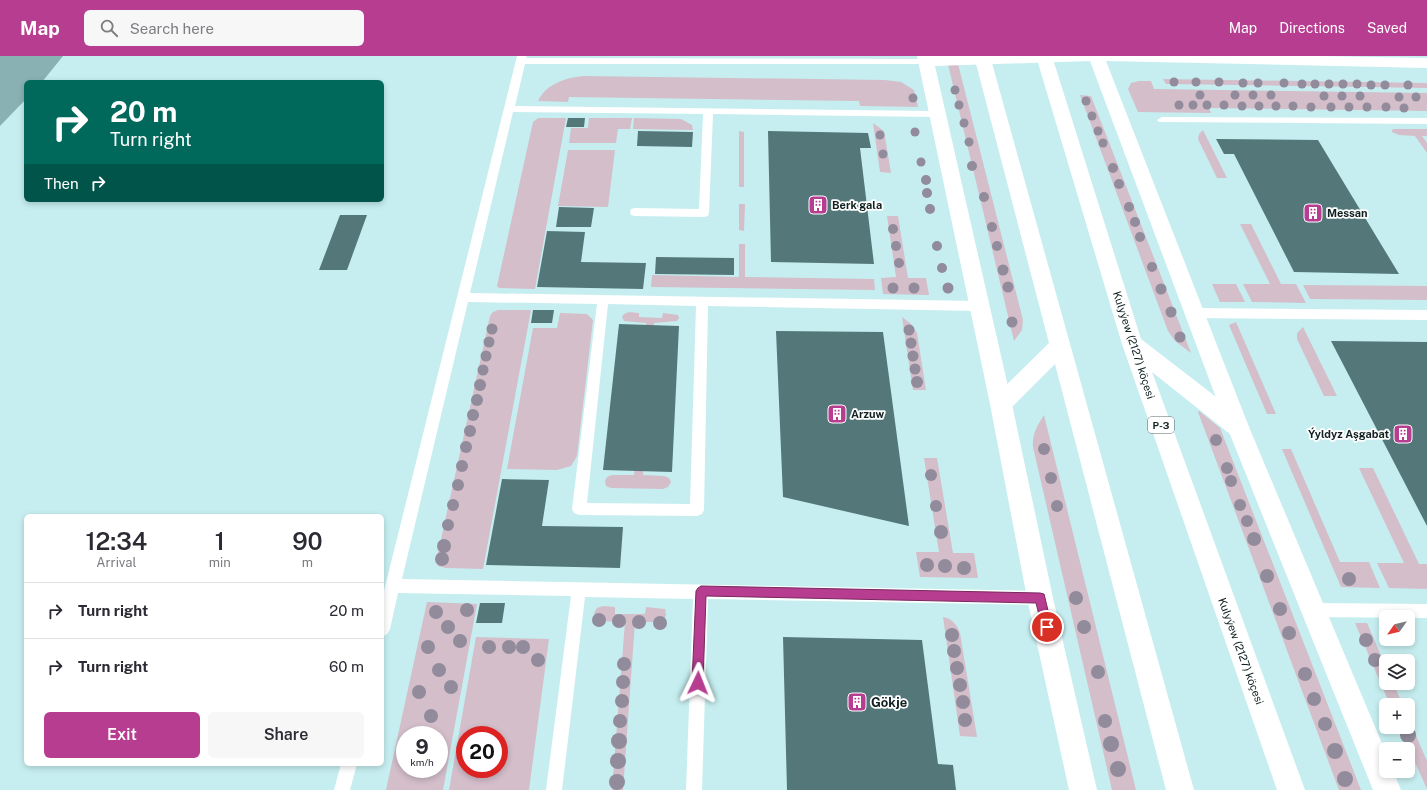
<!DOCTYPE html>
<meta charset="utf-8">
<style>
:root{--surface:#fff;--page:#f7f7f7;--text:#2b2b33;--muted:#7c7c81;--line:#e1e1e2;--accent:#b73d90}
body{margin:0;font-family:"Public Sans",sans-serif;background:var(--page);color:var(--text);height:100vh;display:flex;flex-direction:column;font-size:15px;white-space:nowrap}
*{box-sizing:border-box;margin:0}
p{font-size:13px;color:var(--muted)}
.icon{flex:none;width:22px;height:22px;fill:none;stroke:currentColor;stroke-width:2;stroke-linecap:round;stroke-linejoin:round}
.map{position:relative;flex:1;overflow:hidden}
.side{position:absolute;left:24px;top:458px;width:360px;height:252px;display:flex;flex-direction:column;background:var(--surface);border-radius:6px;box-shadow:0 2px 6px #0003}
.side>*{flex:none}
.guide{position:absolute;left:24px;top:24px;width:360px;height:122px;border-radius:6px;box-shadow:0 2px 6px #0003;background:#00695c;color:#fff;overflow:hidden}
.needle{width:26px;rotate:236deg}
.fabs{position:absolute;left:1379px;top:554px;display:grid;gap:8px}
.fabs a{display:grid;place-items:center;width:36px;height:36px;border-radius:6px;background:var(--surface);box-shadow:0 2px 6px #0003;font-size:20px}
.speed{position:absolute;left:396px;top:670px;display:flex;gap:8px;font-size:20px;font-weight:700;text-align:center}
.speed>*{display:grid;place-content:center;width:52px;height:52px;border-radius:50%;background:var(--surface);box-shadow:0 2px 6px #0003;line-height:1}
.speed small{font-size:10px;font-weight:400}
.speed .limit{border:6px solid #d22;background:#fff;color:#111}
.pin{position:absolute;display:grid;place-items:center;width:34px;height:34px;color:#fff;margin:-17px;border:2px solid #fff;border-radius:50%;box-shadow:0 1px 4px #0007}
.me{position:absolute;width:44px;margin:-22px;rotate:2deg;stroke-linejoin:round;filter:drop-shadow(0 0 3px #0008)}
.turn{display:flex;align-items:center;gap:14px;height:84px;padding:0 20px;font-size:18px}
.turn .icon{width:52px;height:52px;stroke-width:2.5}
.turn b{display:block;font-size:28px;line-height:34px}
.then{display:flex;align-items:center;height:38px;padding:0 20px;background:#0003;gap:8px;font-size:15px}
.eta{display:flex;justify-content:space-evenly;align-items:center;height:68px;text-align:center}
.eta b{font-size:24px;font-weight:600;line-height:28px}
.action{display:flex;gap:8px;margin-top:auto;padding:8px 20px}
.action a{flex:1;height:46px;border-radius:6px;background:var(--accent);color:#fff;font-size:16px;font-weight:600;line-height:46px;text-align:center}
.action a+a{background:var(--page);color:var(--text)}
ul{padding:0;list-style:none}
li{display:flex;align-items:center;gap:12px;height:56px;padding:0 20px;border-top:1px solid var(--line)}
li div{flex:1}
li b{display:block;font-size:15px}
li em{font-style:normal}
header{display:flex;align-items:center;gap:24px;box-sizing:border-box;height:56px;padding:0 20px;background:var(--accent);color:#fff}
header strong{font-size:19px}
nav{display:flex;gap:22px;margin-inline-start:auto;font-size:14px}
.search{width:280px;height:36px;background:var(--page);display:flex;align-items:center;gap:10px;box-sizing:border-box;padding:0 14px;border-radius:6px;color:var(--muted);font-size:15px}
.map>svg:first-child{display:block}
.green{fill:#d3beca;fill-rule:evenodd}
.water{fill:#89b1b3}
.building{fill:#54787a}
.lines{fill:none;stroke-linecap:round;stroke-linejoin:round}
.lane{fill:#fff;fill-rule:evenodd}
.street{fill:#fff;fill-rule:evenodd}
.highway{fill:#fff;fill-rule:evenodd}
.tree{fill:#918b9b}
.route{fill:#b73d90;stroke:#77285e}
.labels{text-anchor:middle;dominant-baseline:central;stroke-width:3.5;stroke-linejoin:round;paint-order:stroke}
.shield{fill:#fff;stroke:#586364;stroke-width:1}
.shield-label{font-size:10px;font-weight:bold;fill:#112021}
.poi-label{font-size:11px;font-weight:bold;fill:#112021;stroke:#fff;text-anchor:start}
.street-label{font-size:11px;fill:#112021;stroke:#fff}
.near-poi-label{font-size:13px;font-weight:bold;fill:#112021;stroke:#fff;text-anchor:start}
</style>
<header>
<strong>Map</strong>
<div class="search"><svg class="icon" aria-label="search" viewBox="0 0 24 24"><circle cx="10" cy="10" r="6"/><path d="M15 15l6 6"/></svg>Search here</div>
<nav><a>Map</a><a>Directions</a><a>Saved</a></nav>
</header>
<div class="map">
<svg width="1427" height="734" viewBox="0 0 1427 734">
<rect width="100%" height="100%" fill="#c6eef0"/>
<!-- green -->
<path class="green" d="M946,0H956L1023,264L1022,274L1014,285Z
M583,20L885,24L901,26L914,34L918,51L860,50L859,45L569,41L568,46L538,45C546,28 565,22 583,20Z
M1163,23L1427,27V32L1166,28Z
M1139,25H1151L1154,33L1427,37V55L1209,52L1211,57L1138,56L1128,33L1131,27Z
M1080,39L1091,40L1191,297L1175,285L1168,275Z
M538,62H566L535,233L499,232L497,230L533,66Z
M589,62H632L630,73H618L616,87H569L571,72H588Z
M634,62L681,63L692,69L693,74L633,73Z
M873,67L884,75L891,117L880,116Z
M1394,73H1427V80H1422L1427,87V97L1415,80L1399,79L1392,76V74Z
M1203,74L1227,122H1217L1198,83L1199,78Z
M739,75L744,76V131H739Z
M568,94H615L608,151L558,150Z
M739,148H745L744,175L739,174Z
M887,160H898L908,222H926L929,239L883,238L881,222L896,221Z
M1240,168H1251L1281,228H1296L1306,247L1252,246L1243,228H1270Z
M739,188H745V221L874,223L875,234L651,231L652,219L739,221Z
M1212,228H1236L1245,246H1220Z
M1303,229L1427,230V244L1310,243Z
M498,254H531L483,513L446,512L438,510L436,506L490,260L493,256Z
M629,256L639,257V261L662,262L663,257L678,259L679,262L677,265L654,267L643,419L664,420L669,422L671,426L668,431L663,433L611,432L606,430L605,425L607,421L612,419H634L646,267L624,265L622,261L624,258Z
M560,257L587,258L593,264L577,400L571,410L557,414L507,413L533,272H557Z
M902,261L911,268L917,277L926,334H913Z
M1236,266L1276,358H1267L1229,269Z
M1303,271L1337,340H1324L1297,283V277Z
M1199,355L1220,372L1361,734H1339L1198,356Z
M1044,359L1136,734H1112L1033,391C1032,378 1037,370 1044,359Z
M1282,393H1291L1340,506H1369L1380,532L1341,531Z
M924,402H937L953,497H974L978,522L920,521L916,496H939Z
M1359,412H1373L1419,508H1427V533L1389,532L1377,507H1404Z
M427,546L477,548L443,734H386ZM405,679H439V713H405Z
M603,550L615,551V558H645L646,551L665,553L666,559L664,564L658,566H635L623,734H612L625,566L601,565L596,563L594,557L597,552Z
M943,561C952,562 957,569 960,577L977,681L960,680Z
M1355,567H1367L1386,611V627H1393L1403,649H1390Z
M476,581L549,583L529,734H449ZM465,679H499V713H465Z
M1408,661L1427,705V733L1399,671H1408Z"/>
<!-- water -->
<path class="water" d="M0,0H63L42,26H26V43L0,70Z"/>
<!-- building -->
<path class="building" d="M568,62H585L584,71H566Z
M638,75L693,76L692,91L637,90Z
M768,75L868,77L871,92H860L874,208L771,206Z
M1216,83L1318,84L1399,218L1294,216L1234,98H1224Z
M559,151L594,152L591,171H556Z
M340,159H367L347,214H319Z
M547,175L585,176L581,206L646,207L643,233L537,231Z
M656,201L734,202V219L655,218Z
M533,254H554L552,267H531Z
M619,268L679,270L672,416L603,414Z
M776,275L883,276L909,470L783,441Z
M1331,285L1427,286V470Z
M502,423L549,424L542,470L623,471L620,512L486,509Z
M480,547H505L502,567H476Z
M783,581L922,584L938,708L953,709L956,734H787Z"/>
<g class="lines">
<!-- lane -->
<path class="lane" d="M517,0H527L526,2L926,3L929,4L931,6L929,8H525L515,50L936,55L941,58L936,61L713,58L709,157L708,160L704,161L635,160L631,159L630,156L631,153L635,152L699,153L703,58L513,56L470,237L978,245L982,247L984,250L982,253L978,255L708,250L704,454L702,458L697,460L579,459L574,457L572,453L597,248L468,246L402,523L1040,535L1045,537L1047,542L1045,547L1040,549L708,543L702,734H686L693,543L585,541L562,734H546L571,540L398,537L390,573L387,578L382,581V543ZM608,248L696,250L690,448L587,447Z
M1162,61L1427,62V68L1159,66L1157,64Z
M1194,252L1427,254V264L1194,262L1190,260L1188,257L1190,254Z
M1313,547L1427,548V562L1313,561L1308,559L1306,554L1308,549Z
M341,708H357L350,734H334Z"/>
<!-- street -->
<path class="street" d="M917,0H1319L1427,2V12L1106,5L1249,371L1386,697V715H1393L1401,734H1373L1227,371L1090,5L935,10L1012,348L1053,542L1097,734H1069L1027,542L990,348Z"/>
<!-- highway -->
<path class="highway" d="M974,0H990L1194,734H1166L1055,308L1009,354L1001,357L993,354L990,348L993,342L1049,287Z
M1036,0H1052L1141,283L1246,364L1249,371L1246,378L1238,380L1230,378L1152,316L1305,734H1277L1122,288Z"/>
</g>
<!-- trees -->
<g class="tree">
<circle cx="1174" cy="26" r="4.5"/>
<circle cx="1196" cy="26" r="4.5"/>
<circle cx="1219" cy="26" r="4.5"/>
<circle cx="1243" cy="27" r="4.5"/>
<circle cx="1258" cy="27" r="4.5"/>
<circle cx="1284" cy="27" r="4.5"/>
<circle cx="1302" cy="28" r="4.5"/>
<circle cx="1315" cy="28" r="4.5"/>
<circle cx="1329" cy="28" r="4.5"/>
<circle cx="1343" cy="28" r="4.5"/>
<circle cx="1357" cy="28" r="4.5"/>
<circle cx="1371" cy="29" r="4.5"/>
<circle cx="1385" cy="29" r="4.5"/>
<circle cx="1408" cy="29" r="4.5"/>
<circle cx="955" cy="34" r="4.5"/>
<circle cx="1200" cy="39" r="4.5"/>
<circle cx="1235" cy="39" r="4.5"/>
<circle cx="1253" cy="39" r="4.5"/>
<circle cx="1271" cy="39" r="4.5"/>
<circle cx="1324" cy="40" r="4.5"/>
<circle cx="1342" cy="40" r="4.5"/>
<circle cx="1360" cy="40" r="4.5"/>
<circle cx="1399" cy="41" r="4.5"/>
<circle cx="1416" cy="41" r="4.5"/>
<circle cx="913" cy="42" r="4.5"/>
<circle cx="1086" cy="45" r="4.5"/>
<circle cx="959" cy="49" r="4.5"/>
<circle cx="1179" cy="49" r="4.5"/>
<circle cx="1193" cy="49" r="4.5"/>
<circle cx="1207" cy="49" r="4.5"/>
<circle cx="1224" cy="49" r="4.5"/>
<circle cx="1242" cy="50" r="4.5"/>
<circle cx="1259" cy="50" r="4.5"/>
<circle cx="1276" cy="50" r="4.5"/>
<circle cx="1293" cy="50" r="4.5"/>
<circle cx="1311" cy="51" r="4.5"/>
<circle cx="1331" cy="51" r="4.5"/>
<circle cx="1349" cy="51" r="4.5"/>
<circle cx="1367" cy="51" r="4.5"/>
<circle cx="1386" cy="51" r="4.5"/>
<circle cx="1404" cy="52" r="4.5"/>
<circle cx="1092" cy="60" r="4.5"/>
<circle cx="964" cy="67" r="4.5"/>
<circle cx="1098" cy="75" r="4.5"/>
<circle cx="915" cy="76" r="4.5"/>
<circle cx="880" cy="79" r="4.5"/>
<circle cx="969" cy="86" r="4.5"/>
<circle cx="1103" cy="87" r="4.5"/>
<circle cx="883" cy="98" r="4.5"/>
<circle cx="921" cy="106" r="4.5"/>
<circle cx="972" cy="110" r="5"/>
<circle cx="1113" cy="112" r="5"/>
<circle cx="926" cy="124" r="5"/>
<circle cx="1119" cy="128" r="5"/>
<circle cx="927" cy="137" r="5"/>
<circle cx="984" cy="141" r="5"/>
<circle cx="1129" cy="151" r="5"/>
<circle cx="930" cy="153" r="5"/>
<circle cx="1135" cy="166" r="5"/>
<circle cx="992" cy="171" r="5"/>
<circle cx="893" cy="173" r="5"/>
<circle cx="1140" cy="181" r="5"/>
<circle cx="896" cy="190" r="5"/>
<circle cx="937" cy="190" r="5"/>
<circle cx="997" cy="190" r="5"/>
<circle cx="899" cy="207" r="5"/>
<circle cx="1152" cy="211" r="5"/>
<circle cx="942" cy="212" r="5"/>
<circle cx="1003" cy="214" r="5.5"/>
<circle cx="1008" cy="231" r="5.5"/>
<circle cx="893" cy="232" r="5.5"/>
<circle cx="914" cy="232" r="5.5"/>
<circle cx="948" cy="232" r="5.5"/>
<circle cx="1161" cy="233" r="5.5"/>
<circle cx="1171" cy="256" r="5.5"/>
<circle cx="1012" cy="266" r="5.5"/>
<circle cx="492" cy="273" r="5.5"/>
<circle cx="909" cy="274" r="5.5"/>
<circle cx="1180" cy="281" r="5.5"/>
<circle cx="489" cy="286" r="5.5"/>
<circle cx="911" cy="287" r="5.5"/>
<circle cx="486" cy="300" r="5.5"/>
<circle cx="913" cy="300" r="5.5"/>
<circle cx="915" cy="313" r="5.5"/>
<circle cx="483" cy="314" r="5.5"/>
<circle cx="917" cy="326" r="6"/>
<circle cx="480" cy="329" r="6"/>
<circle cx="477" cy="344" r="6"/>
<circle cx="473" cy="359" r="6"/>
<circle cx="470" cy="375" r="6"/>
<circle cx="1216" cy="384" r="6"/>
<circle cx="466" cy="391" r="6"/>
<circle cx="1044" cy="393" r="6"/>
<circle cx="462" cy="410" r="6"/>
<circle cx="1227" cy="412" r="6"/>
<circle cx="931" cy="419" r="6"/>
<circle cx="1051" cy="422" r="6"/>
<circle cx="1231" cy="425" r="6"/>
<circle cx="458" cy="429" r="6"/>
<circle cx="453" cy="449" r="6"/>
<circle cx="1240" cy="449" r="6"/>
<circle cx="936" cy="450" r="6"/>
<circle cx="1057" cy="450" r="6"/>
<circle cx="1247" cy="465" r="6"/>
<circle cx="448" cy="469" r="6"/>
<circle cx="941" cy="476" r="7"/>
<circle cx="1254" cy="483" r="7"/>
<circle cx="444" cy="490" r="7"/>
<circle cx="442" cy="503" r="7"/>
<circle cx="927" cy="509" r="7"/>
<circle cx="945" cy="510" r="7"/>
<circle cx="964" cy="512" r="7"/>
<circle cx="1267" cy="520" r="7"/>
<circle cx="1349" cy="523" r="7"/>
<circle cx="1076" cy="542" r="7"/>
<circle cx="1280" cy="553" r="7"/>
<circle cx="467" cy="554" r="7"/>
<circle cx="436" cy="556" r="7"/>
<circle cx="599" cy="564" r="7"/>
<circle cx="619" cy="565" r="7"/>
<circle cx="639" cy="566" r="7"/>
<circle cx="660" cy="567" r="7"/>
<circle cx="448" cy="571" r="7"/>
<circle cx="1084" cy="571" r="7"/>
<circle cx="1289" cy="577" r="7"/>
<circle cx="952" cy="579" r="7"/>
<circle cx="1366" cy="584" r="7"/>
<circle cx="460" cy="585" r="7"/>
<circle cx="428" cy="591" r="7"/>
<circle cx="489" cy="591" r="7"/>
<circle cx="509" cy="591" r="7"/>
<circle cx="523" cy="591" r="7"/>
<circle cx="954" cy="595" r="7"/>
<circle cx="538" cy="604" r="7"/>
<circle cx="1375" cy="604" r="7"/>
<circle cx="624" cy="608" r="7"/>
<circle cx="957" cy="612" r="7"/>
<circle cx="439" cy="614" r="7"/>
<circle cx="1098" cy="616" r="7"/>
<circle cx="1305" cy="618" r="7"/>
<circle cx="623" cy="626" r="7"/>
<circle cx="960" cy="629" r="7"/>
<circle cx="451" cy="631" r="7"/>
<circle cx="419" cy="636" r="7"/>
<circle cx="1314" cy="643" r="7"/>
<circle cx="622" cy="645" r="7"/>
<circle cx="963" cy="646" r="7"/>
<circle cx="431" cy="660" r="7"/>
<circle cx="965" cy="664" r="7"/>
<circle cx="620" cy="665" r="7"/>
<circle cx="1105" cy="665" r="7"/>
<circle cx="1325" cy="668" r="7"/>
<circle cx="1408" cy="679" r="8"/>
<circle cx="619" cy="685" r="8"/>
<circle cx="1111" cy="688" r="8"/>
<circle cx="1335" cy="695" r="8"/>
<circle cx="618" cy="705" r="8"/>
<circle cx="1118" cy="713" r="8"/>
<circle cx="1345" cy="723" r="8"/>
<circle cx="617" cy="726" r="8"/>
</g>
<!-- route -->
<path class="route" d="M701,530L1040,537L1044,538L1045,542L1052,571L1050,575L1047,576L1043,575L1036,547L706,540L703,627L702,631L698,633L694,631L692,627L696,535L698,532Z"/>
<!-- icons -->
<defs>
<symbol id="building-square" viewBox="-11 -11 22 22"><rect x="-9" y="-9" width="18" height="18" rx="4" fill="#b73d90" stroke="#fff"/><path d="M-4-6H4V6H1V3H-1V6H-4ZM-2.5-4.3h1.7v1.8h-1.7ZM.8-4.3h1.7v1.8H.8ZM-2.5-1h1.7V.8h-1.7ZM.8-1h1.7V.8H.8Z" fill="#fff"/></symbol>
</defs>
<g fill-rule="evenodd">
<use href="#building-square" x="807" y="138" width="22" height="22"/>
<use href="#building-square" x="1302" y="146" width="22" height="22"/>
<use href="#building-square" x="826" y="347" width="22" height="22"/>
<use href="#building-square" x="1392" y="367" width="22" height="22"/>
<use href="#building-square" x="846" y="635" width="22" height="22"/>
</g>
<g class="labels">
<!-- shield labels -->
<rect class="shield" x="1148" y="361" width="26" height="16" rx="3"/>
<g class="shield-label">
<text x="1161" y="369">P-3</text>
</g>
<!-- poi labels -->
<g class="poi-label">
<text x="832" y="149">Berk gala</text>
<text x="1327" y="157">Messan</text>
<text x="851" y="358">Arzuw</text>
<text x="1389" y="378" text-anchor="end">Ýyldyz Aşgabat</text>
</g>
<!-- street labels -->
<g class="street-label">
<text transform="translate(1134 289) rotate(72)">Kulyýew (2127) köçesi</text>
<text transform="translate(1241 595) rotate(70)">Kulyýew (2127) köçesi</text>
</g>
<!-- near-poi labels -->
<g class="near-poi-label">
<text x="871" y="646">Gökje</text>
</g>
</g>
</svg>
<div class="fabs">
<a><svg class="needle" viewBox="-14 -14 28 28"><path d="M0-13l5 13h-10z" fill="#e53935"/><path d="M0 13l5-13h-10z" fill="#7c7c81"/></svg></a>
<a><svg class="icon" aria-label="layers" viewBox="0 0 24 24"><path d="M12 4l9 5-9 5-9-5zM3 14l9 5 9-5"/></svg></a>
<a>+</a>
<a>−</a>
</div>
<div class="speed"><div>9<small>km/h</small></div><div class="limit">20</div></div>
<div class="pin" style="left:1047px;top:571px;background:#d93025"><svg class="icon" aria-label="arrive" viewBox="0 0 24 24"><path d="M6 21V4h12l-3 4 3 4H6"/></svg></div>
<svg class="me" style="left:698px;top:627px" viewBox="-20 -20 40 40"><path d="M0-17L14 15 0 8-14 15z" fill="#b73d90" stroke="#fff" stroke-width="4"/></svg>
<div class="guide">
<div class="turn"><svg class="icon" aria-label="right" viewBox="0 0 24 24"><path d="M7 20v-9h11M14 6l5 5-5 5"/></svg><div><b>20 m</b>Turn right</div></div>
<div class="then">Then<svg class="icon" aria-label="right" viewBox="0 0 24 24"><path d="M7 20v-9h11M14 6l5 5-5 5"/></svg></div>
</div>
<section class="side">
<div class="eta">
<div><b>12:34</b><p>Arrival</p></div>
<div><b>1</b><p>min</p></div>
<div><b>90</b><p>m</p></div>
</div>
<ul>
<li><svg class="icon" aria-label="right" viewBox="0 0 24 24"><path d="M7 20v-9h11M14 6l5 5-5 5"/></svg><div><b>Turn right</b></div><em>20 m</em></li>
<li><svg class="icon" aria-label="right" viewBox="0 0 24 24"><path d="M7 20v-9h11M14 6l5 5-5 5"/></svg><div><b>Turn right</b></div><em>60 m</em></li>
</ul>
<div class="action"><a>Exit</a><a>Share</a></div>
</section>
</div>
